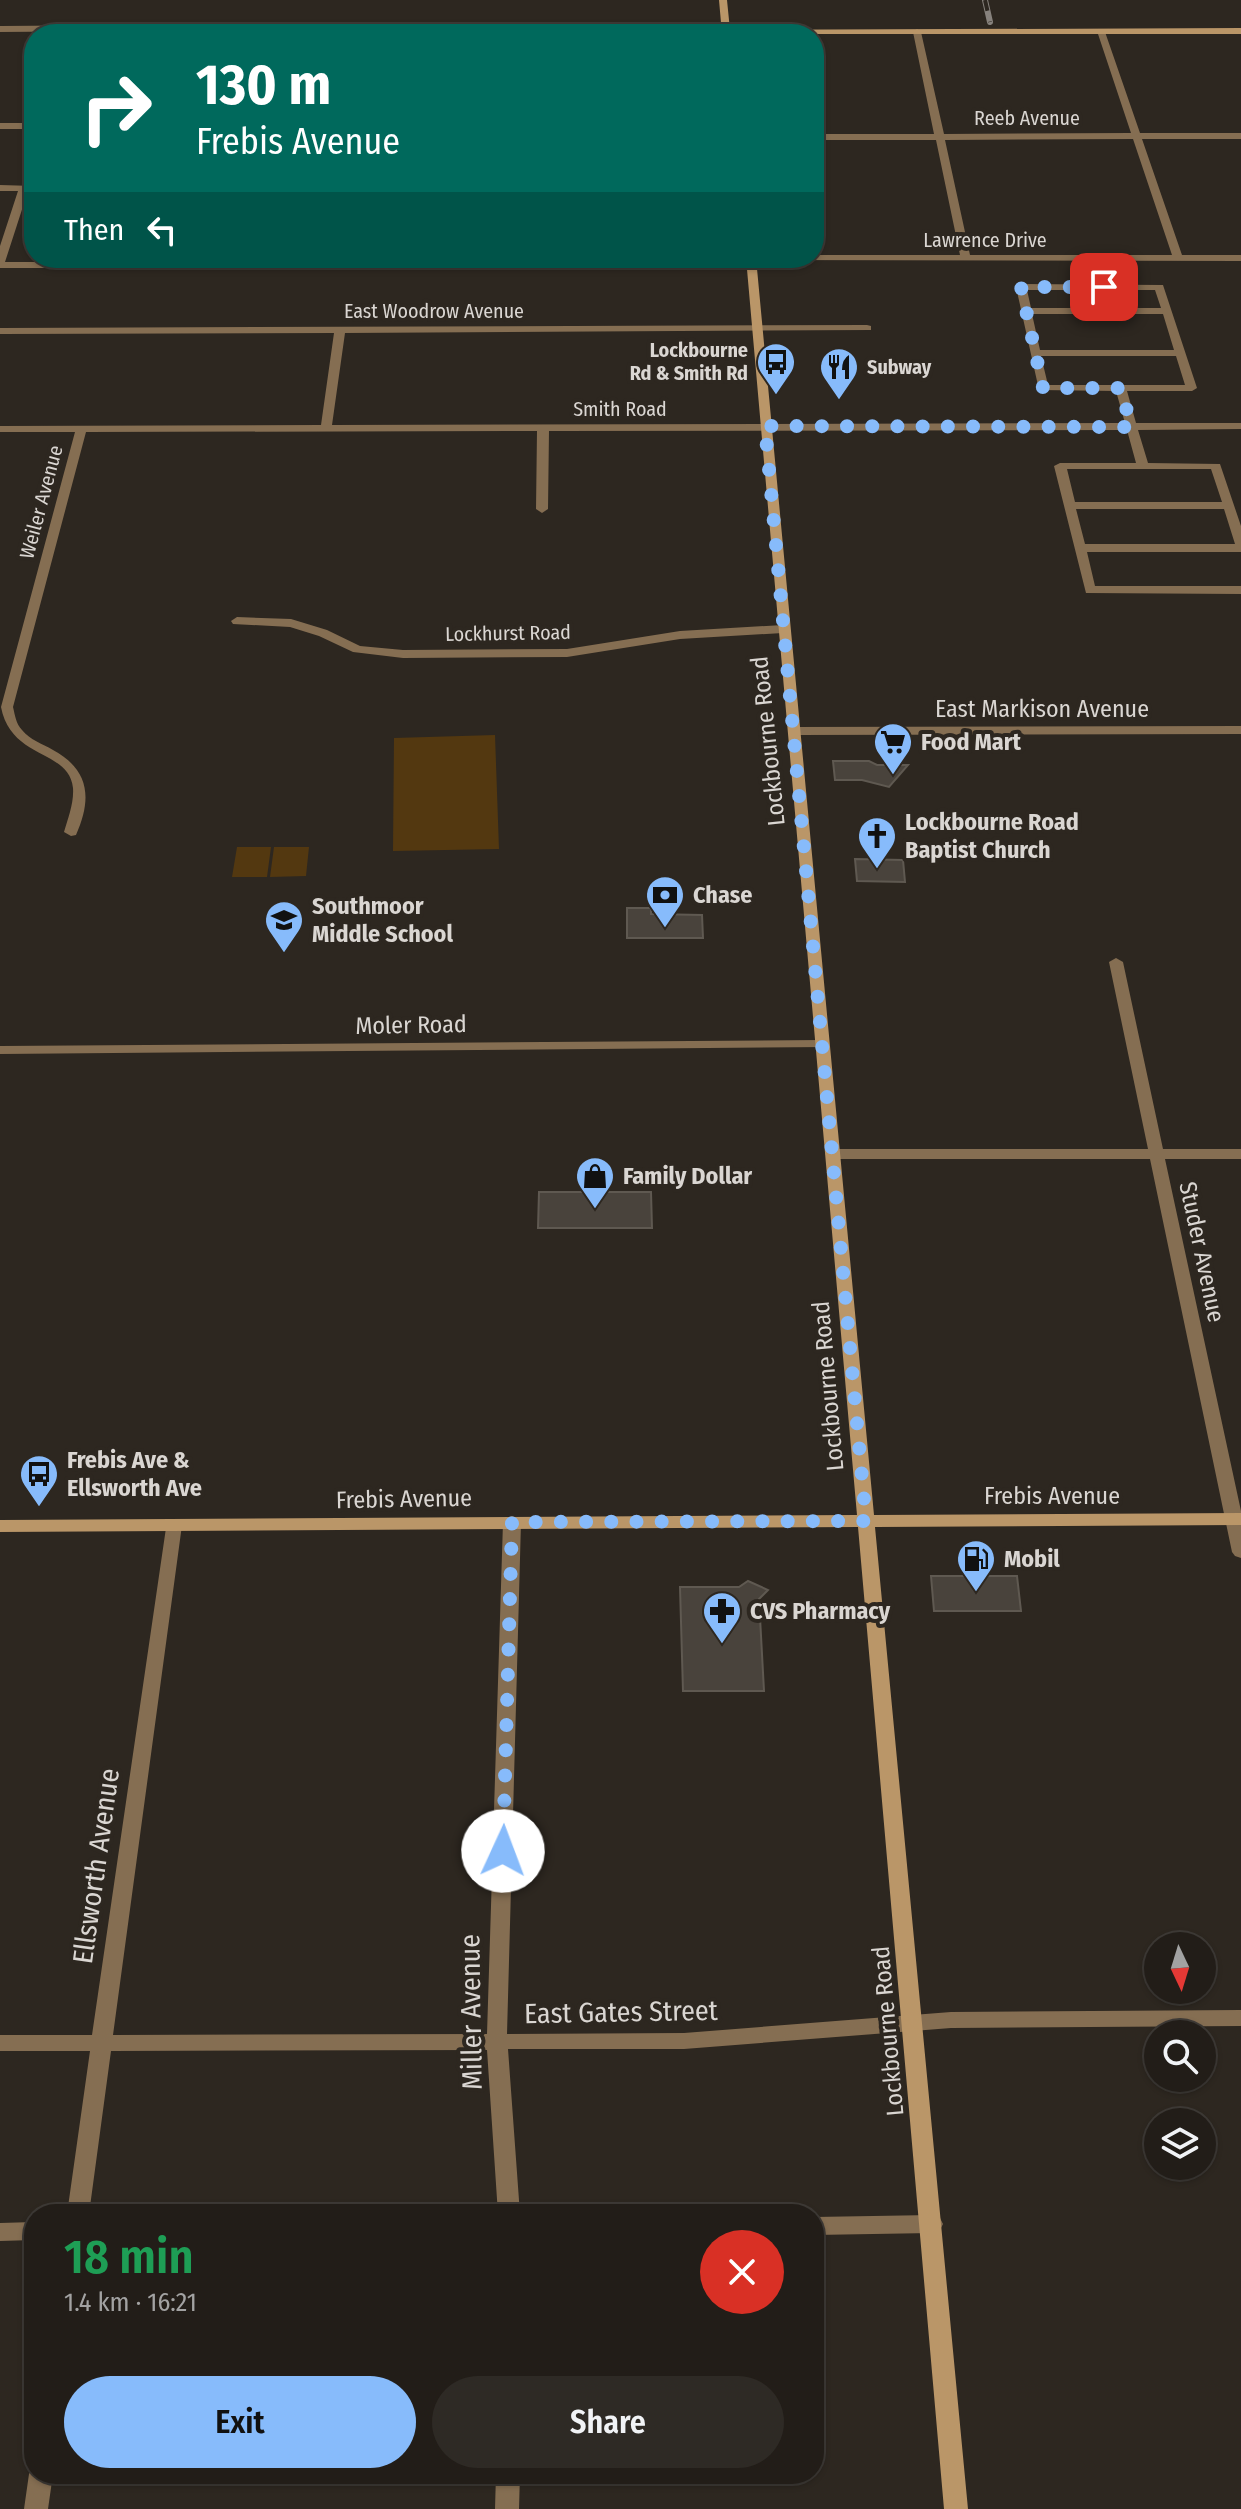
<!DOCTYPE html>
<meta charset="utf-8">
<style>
:root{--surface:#221d18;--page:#2e2a25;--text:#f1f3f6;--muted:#a2a2a2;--line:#3f3b37;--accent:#87bbfb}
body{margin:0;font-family:"Fira Sans Condensed",sans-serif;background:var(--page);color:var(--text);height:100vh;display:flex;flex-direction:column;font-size:30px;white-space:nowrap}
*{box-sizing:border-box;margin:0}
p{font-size:26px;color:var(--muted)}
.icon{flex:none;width:44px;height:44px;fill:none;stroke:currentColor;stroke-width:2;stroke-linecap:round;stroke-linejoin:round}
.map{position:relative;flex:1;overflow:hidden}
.panel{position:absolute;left:24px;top:2204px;width:800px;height:280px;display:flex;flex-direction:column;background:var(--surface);border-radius:32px;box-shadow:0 2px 6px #0004,0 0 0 2px var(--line)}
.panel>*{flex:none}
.banner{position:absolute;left:24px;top:24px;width:800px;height:244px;border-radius:32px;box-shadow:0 2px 6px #0004,0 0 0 2px var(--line);background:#00695c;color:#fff;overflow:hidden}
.needle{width:52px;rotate:176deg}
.buttons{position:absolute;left:1144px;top:1932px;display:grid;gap:16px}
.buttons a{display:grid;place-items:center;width:72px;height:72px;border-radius:50%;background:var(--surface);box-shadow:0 2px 6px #0004,0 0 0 2px var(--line);font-size:40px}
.pin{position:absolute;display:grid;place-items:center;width:68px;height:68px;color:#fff;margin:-34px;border-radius:16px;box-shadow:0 4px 12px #0006}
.me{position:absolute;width:88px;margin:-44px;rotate:2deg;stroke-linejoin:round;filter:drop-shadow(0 0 6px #0008)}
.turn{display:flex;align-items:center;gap:28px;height:168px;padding:0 40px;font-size:36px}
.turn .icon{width:104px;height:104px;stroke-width:2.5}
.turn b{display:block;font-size:56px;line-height:68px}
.then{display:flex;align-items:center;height:76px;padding:0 40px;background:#0003;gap:16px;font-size:30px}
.round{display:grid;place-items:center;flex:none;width:84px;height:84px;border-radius:42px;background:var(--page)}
.summary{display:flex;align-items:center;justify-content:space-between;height:136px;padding:0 40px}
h1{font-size:48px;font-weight:600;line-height:60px;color:#1e9e55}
.action{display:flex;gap:16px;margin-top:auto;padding:16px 40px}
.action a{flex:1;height:92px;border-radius:48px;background:var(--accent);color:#111;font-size:32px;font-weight:600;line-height:92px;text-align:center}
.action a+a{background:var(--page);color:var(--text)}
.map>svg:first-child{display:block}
.green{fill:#533810}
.building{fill:#49433c;stroke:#5f5951;stroke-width:2}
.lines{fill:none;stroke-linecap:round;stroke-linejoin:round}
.street{fill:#856e52;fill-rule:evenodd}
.secondary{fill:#ba9668;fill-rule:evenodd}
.rail-casing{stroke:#87827d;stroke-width:6}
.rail{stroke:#2d2720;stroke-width:4;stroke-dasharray:11;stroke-linecap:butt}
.route{stroke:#87bbfb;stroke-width:14;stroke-dasharray:0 25.2}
.labels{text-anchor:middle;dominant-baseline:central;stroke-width:8;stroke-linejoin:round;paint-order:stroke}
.far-street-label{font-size:20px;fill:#dad6d2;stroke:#2d2720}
.far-poi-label{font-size:20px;font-weight:bold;fill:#dad6d2;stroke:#2d2720;text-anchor:end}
.street-label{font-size:24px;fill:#dad6d2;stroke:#2d2720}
.poi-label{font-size:24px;font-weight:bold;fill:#dad6d2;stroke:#2d2720;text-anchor:start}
.near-street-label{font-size:28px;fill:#dad6d2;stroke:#2d2720}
</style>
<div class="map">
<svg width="1241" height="2509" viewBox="0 0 1241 2509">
<rect width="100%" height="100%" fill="#2d2720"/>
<!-- green -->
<path class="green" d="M495,735L499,849L393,851L394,738Z
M237,847H271L267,877H232Z
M274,847H309L306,876L270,877Z"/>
<!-- building -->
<path class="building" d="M833,761H869L877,765H908L889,787L862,780H835Z
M855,859L903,860L905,882L857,881Z
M627,908H651V914L702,915L703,938H627Z
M539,1192H651L652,1228H538Z
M931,1576H1017L1021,1611H934Z
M748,1581L768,1590L759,1599L764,1691H683L680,1587H739Z"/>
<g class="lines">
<!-- street -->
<path class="street" d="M505,22L635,30H726L730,33L608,34L505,28L0,32V26Z
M917,29L921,32L944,134L1131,133L1097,31L1104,29L1140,133H1241V139H1142L1182,255H1241V261L725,260L724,258H814V255H960L936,140H814V134H934L913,32ZM1133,139L1172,255H970L945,140Z
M0,123H34V129H0Z
M0,185L34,186V190L28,191L5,262H217L282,258L277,261L217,268H0V246L18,191H0Z
M1021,284L1163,285L1197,388L1192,391H1127L1136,423H1241V429L1138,430L1148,463L1220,464L1241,526V552H1087L1095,586H1241V594L1086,593L1054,466L1060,463H1136L1127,430L549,431L548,509L542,513L536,509L537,431L86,432L13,707C15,715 16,724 22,730C30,740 43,744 53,750C90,770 92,799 76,835L71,836L64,832C68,818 74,803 73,788C69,749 11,760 1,707L75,432H0V426L321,425L334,333L0,334V328L867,325L871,326V330L345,333L332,425L1125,423L1116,391L1039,390L1016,287ZM1027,290H1155L1161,308H1031ZM1032,314H1163L1174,350H1040ZM1041,356H1176L1185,385H1048ZM1067,469H1211L1222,502H1075ZM1076,509H1224L1235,544H1085Z
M237,617L291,619L327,630L360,646L403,650L567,649L680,631L783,625L789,629L783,633L680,639L567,657L403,658L353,652L319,636L290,627L233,624L231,621Z
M1241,726V734L795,735L789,731L795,727Z
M1116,958L1123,962L1163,1149H1241V1159H1165L1241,1511V1558L1235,1556L1232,1552L1150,1159H833L825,1154L833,1149H1148L1109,962Z
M822,1040L827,1041L829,1044L827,1047L0,1054V1046Z
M512,1516L518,1518L521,1522L507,2034L684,2033L951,2012L1241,2010V2026L951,2028L684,2049H508L520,2214H498L487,2050L111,2051L89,2214H67L90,2051H0V2035H92L167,1521H179L182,1525L113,2035L487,2034L503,1522L506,1518Z
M932,2215L940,2218L943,2224L940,2230L932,2233L814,2235V2217Z
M34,2222V2240L0,2241V2223Z
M34,2466V2474H53L48,2509H24L29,2474Z
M496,2474H520L519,2509H495Z"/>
<!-- secondary -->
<path class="secondary" d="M719,0H727L730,30L1241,28V34H722Z
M746,258H756L874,1515L1241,1513V1525L875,1527L968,2509H944L858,1527L0,1532V1520L857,1515Z"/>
<defs>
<path id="rail" d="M985,0L990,22"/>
</defs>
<!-- rail casing -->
<use href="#rail" class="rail-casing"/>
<!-- rail -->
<use href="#rail" class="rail"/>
</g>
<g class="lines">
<!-- route -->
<path class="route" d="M503,1851L512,1522L866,1521L765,426L1131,427L1121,388H1043L1021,287H1104"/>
</g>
<!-- icons -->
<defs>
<symbol id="bus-pin" viewBox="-11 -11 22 30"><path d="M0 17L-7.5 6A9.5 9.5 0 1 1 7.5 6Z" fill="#87bbfb" stroke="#2d2720"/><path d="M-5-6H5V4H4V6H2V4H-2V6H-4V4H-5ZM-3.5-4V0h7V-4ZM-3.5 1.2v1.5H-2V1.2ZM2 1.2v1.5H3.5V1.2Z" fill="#111"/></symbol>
<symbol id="restaurant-pin" viewBox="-11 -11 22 30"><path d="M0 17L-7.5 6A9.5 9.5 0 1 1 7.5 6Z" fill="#87bbfb" stroke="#2d2720"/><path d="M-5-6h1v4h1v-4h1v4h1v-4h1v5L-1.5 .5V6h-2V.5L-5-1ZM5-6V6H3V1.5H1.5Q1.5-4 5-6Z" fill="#111"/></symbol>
<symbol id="supermarket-pin" viewBox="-11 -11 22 30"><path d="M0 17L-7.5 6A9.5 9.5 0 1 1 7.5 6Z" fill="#87bbfb" stroke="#2d2720"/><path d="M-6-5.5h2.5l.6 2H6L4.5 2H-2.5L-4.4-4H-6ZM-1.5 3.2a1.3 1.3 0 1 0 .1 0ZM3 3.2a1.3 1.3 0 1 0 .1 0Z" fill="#111"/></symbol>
<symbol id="church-pin" viewBox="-11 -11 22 30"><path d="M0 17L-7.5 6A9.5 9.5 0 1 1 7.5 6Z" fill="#87bbfb" stroke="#2d2720"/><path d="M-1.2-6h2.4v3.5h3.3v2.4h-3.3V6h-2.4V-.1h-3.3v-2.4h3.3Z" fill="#111"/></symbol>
<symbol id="bank-pin" viewBox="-11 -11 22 30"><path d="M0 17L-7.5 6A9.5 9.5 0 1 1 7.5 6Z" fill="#87bbfb" stroke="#2d2720"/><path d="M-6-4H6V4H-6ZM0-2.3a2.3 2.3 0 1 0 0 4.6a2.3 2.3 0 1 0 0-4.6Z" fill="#111"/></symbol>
<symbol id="school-pin" viewBox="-11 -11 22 30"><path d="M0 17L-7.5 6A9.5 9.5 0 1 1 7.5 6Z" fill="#87bbfb" stroke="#2d2720"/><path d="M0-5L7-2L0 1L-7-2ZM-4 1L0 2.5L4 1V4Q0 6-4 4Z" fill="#111"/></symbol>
<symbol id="shop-pin" viewBox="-11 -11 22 30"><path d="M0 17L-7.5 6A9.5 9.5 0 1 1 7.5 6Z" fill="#87bbfb" stroke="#2d2720"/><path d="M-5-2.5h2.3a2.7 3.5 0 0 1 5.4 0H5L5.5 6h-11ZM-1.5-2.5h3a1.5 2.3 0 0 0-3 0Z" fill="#111"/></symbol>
<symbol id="fuel-pin" viewBox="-11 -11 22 30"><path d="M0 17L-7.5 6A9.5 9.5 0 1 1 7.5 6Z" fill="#87bbfb" stroke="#2d2720"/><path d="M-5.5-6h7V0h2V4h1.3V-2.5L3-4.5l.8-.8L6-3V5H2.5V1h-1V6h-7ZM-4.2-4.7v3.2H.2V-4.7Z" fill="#111"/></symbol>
<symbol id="pharmacy-pin" viewBox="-11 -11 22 30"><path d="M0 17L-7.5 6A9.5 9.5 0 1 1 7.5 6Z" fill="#87bbfb" stroke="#2d2720"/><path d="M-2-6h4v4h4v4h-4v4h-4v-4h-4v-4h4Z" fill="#111"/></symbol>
</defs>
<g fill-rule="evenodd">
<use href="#bus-pin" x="754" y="340" width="44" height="60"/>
<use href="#restaurant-pin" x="817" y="345" width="44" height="60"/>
<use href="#supermarket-pin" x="871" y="720" width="44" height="60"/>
<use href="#church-pin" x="855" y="814" width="44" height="60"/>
<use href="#bank-pin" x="643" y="873" width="44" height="60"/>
<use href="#school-pin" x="262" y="898" width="44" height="60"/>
<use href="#shop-pin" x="573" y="1154" width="44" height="60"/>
<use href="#bus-pin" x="17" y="1452" width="44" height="60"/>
<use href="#fuel-pin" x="954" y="1537" width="44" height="60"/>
<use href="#pharmacy-pin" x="700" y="1589" width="44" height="60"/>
</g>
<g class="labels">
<!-- far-street labels -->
<g class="far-street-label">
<text x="1027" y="118">Reeb Avenue</text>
<text x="985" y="240">Lawrence Drive</text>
<text x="434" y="311">East Woodrow Avenue</text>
<text x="620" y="409">Smith Road</text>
<text transform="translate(41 502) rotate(-75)">Weiler Avenue</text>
<text transform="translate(508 633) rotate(-1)">Lockhurst Road</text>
</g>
<!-- far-poi labels -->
<g class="far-poi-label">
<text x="748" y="350">Lockbourne<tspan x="748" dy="23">Rd &amp; Smith Rd</tspan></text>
<text x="867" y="367" text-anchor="start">Subway</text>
</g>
<!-- street labels -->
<g class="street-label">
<text x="1042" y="709">East Markison Avenue</text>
<text transform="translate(768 741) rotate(-96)">Lockbourne Road</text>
<text transform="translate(411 1025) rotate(-1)">Moler Road</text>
<text transform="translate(1202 1252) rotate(78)">Studer Avenue</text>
<text transform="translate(828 1386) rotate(-95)">Lockbourne Road</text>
<text x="1052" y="1496">Frebis Avenue</text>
<text transform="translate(404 1499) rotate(-1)">Frebis Avenue</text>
<text transform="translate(888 2031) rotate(-95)">Lockbourne Road</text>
</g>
<!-- poi labels -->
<g class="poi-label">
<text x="921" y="742">Food Mart</text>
<text x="905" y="822">Lockbourne Road<tspan x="905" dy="28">Baptist Church</tspan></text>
<text x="693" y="895">Chase</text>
<text x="312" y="906">Southmoor<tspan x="312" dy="28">Middle School</tspan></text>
<text x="623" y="1176">Family Dollar</text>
<text x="67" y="1460">Frebis Ave &amp;<tspan x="67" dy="28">Ellsworth Ave</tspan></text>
<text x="1004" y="1559">Mobil</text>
<text x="750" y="1611">CVS Pharmacy</text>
</g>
<!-- near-street labels -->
<g class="near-street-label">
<text transform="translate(96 1866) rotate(-82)">Ellsworth Avenue</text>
<text transform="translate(471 2012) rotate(-91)">Miller Avenue</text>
<text transform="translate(621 2012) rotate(-1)">East Gates Street</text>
</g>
</g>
</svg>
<div class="buttons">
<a><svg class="needle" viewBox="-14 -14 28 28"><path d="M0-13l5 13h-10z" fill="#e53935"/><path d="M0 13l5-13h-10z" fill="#a2a2a2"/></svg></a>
<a><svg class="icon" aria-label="search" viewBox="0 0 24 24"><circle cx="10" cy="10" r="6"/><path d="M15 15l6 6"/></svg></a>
<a><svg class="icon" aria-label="layers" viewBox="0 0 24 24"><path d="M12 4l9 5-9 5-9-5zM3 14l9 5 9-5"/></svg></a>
</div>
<div class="pin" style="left:1104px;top:287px;background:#d93025"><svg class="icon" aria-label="arrive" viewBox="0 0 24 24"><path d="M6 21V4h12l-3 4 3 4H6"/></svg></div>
<svg class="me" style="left:503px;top:1851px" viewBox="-20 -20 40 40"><circle r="19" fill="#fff"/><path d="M0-13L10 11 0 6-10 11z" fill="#87bbfb"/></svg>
<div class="banner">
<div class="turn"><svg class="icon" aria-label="right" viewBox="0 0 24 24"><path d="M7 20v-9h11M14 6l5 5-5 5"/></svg><div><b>130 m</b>Frebis Avenue</div></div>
<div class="then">Then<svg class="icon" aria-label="left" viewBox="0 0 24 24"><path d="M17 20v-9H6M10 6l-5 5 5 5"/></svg></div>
</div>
<section class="panel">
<div class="summary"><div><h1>18 min</h1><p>1.4 km · 16:21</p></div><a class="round" style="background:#d93025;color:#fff"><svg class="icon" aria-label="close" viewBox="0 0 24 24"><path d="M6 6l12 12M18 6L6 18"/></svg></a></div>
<div class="action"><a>Exit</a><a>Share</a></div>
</section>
</div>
